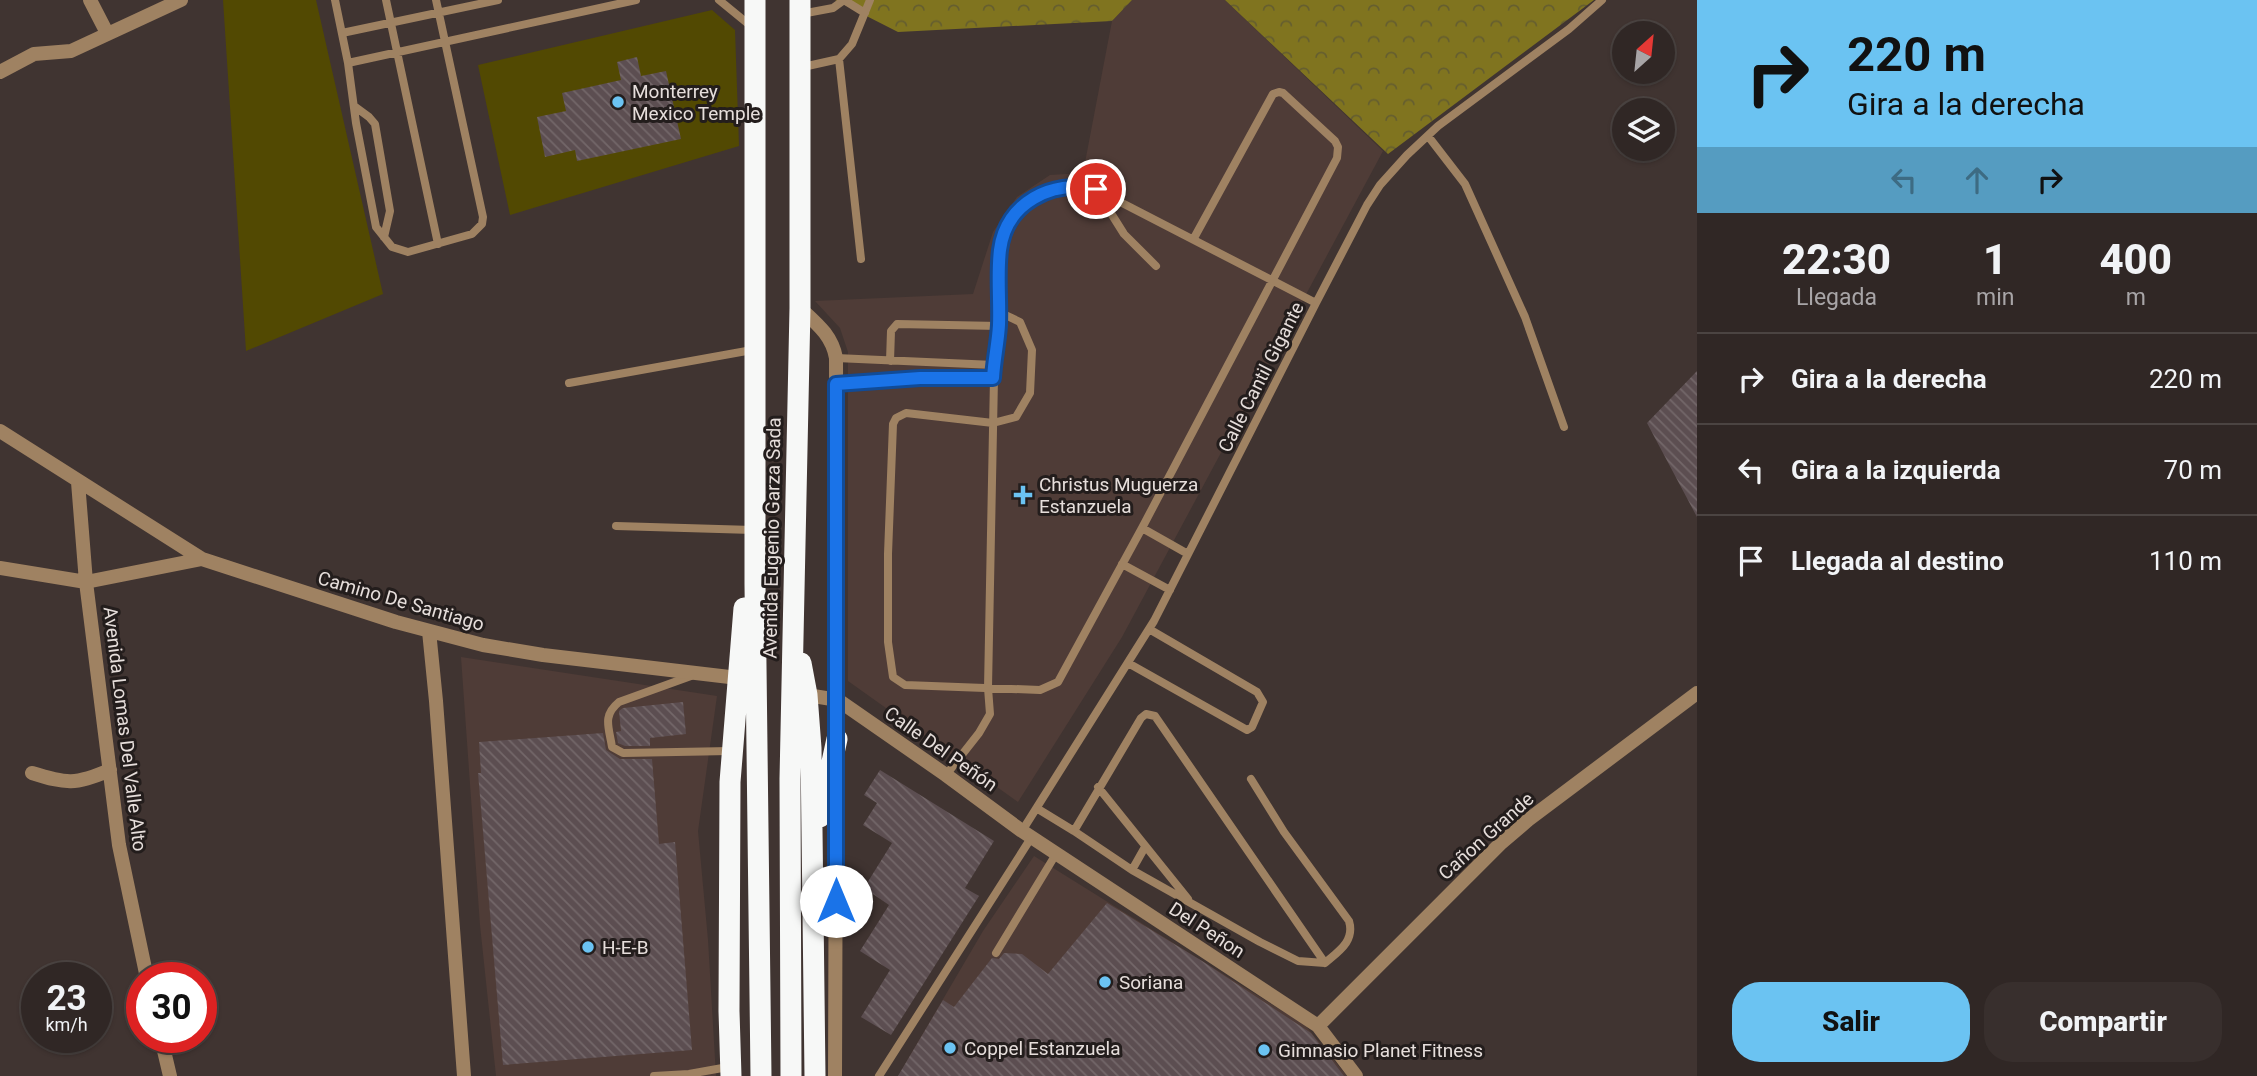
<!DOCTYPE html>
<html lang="es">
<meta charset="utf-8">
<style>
:root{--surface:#302725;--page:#382f2d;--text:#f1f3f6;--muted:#a8a5a7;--line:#4b4442;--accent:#6bc3f2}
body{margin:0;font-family:Roboto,sans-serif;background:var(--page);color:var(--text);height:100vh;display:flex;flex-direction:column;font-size:26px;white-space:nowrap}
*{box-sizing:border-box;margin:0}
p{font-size:23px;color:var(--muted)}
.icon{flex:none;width:38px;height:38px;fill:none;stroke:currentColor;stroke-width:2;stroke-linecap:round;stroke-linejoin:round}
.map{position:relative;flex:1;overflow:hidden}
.side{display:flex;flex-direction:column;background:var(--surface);width:560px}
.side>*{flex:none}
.top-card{background:#6bc3f2;color:#111;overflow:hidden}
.needle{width:46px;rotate:27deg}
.fabs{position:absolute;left:1612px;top:21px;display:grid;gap:14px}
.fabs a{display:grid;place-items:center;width:63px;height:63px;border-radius:50%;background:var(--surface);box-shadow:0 2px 5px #0004,0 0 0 2px var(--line);font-size:35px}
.speed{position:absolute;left:21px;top:962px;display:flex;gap:14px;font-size:35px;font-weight:700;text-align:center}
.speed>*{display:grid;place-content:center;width:91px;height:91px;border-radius:50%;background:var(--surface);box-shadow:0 2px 5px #0004,0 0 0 2px var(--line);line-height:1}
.speed small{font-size:18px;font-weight:400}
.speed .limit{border:10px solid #d22;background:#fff;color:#111}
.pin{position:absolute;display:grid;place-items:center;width:60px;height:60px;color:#fff;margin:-30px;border:4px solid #fff;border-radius:50%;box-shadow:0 2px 7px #0007}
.me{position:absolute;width:77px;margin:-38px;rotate:0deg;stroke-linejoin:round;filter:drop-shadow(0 0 5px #0008)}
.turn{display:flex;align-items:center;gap:24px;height:147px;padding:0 35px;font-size:32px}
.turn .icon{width:91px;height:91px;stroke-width:2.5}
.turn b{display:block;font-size:49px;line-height:60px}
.lanes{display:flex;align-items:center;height:66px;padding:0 35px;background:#0003;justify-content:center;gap:35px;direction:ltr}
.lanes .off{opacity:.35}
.eta{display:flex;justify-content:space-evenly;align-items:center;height:119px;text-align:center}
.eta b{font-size:42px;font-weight:800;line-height:49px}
.action{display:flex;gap:14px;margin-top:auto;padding:14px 35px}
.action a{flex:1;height:80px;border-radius:28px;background:var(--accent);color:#111;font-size:28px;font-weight:800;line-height:80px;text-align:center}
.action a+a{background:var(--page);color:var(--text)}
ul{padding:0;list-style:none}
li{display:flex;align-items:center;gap:21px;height:91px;padding:0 35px;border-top:2px solid var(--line)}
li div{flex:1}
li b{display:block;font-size:26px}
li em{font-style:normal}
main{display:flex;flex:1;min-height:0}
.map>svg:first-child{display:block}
.built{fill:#4f3c37}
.grass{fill:#524902}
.forest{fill:url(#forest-crowns)}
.building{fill:url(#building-back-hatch)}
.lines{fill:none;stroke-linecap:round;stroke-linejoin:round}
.lane{stroke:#9f8262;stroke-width:8}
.street{stroke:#9f8262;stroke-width:14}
.highway{stroke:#f7f8f7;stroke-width:21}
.route-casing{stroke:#114b97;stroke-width:18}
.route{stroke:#1a73e8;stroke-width:12}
.poi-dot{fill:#6bc3f2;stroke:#231d1c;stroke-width:2.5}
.labels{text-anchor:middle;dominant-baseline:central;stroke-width:6;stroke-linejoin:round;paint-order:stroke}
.poi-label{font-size:19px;fill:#e6dedb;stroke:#231d1c;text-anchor:start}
.street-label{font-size:19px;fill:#e6dedb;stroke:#231d1c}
</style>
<main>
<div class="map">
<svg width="1697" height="1076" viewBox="0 0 1697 1076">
<defs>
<pattern id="forest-crowns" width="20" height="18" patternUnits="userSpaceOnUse" patternTransform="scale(1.75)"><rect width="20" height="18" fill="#80741f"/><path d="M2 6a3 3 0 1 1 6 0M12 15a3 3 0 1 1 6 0" fill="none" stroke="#655e2f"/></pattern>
<pattern id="building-back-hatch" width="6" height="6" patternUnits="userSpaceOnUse" patternTransform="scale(1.75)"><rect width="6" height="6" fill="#5c4e51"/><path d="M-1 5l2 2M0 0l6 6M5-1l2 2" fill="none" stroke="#736769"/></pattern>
</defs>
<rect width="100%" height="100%" fill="#403431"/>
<!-- built -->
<path class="built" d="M1132,0H1225L1383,151L1122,637L1018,802L848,681V352L840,328L815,301L973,294L993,232L1017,197L1050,175L1083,173L1112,21Z
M461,657L717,696L698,831L708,940L716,1076H496L480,925Z
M1034,856L1305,1025L1347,1076H898L983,931Z"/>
<!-- grass -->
<path class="grass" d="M223,0H316L383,294L246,351Z
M712,10L735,30L739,146L510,215L478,65Z"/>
<!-- forest -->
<path class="forest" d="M835,0H1132L1112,21L898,32Z
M1225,0H1594L1388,154Z"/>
<!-- building -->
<path class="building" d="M637,57L641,76L666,71L681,139L577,161L575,150L545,157L537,117L566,111L562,93L621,80L617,62Z
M1697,371V517L1647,423Z
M683,702L686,734L650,738V746H625L618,743L616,732L621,731L619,711L623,708Z
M603,733L606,750L620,759H652L659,844L675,842L692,1050L503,1065L478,773H481L479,742Z
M880,770L994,841L965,888L979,896L891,1035L861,1017L890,970L860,951L889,905L864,888L892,843L863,825L877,803L864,795Z
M1107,903L1202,961L1311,1033L1344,1076H898L943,1000L954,1007L992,958L999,959L1004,953L1022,954L1048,974Z"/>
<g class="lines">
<!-- lane -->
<path class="lane" d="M335,0L348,63L356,123L376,227L392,247L408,252L472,234L482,224L483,217L436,0
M386,0L438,244
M719,0L752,27
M844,0L865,13
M801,14L833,8L844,0
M342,33L498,0
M839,59L861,259
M348,63L636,0
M803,67L839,59L852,44L870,0
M354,106L369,117L375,124L390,211L384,237
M1428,136L1465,184L1525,317L1564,427
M1097,191L1124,234L1156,266
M999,312L1020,322L1032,350L1030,393L1016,417L993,423L906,413L896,418L893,424L888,554V642L893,677L905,685L1040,690L1058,682L1142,528L1337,158L1338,147L1335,141L1283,93L1279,92L1273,94L1194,238
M836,358L994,365
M890,361L891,331L897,324L999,326
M569,383L752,350
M836,384L920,378H994
M616,526L753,530
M1142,528L1188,554
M1122,564L1170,590
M1128,663L1247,730L1252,727L1263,702L1257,692L1149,629
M691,676L619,702C602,716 609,727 612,747L623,753L730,751
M946,775L979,733L990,714L988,688L994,378L999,326L1000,249L1006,227L1019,207L1035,196L1061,186H1081L1095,189L1316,303
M1098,787L1188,899
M1038,809L1074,831L1132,870L1260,942L1298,961L1325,963C1339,951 1355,941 1349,921L1284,832L1251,779
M1022,831L1154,621L1316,303L1367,205L1380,185L1407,155L1438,126L1569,29L1602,0
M1074,831L1141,718L1146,714L1155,716L1325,963
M1132,870L1145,847
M996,953L1056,854
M654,1076L689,1074L728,1067
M879,1076L1031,838"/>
<!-- street -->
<path class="street" d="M90,0L107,33
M0,72L34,54L71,51L181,0
M800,308C816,323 832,335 836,358L837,748
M0,431L202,559L396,622L483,645L543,655L738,678
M78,482L86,582L119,845L147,978
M0,568L86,582L202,559
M429,631L436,701L464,1076
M807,695L838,700L946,775L1022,831L1318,1026L1356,1076
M32,773C67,784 75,785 110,770
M1318,1026L1500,844L1528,820L1697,693
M161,1038L170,1076
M835,1076L836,775"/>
<!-- highway -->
<path class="highway" d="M755,0V584L761,1076
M801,663L807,695L811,748L815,1076
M820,817L837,739
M731,1076L729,1011L730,782L744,608
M791,1076L790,779L800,308V0"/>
</g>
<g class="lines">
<defs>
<path id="route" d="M836,901V384L920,378H993C994,360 998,343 999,325C1000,300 997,274 1000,250C1006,202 1052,180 1096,189"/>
</defs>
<!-- route casing -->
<use href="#route" class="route-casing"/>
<!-- route -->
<use href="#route" class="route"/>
</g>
<!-- markers -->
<g class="poi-dot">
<circle cx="618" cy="102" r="7"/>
<path d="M1019.5 484.5h7v7h7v7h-7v7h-7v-7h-7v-7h7z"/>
<circle cx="588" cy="947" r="7"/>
<circle cx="1105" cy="982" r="7"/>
<circle cx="950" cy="1048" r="7"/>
<circle cx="1264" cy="1050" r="7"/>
</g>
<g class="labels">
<!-- poi labels -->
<g class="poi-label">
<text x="632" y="91">Monterrey<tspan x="632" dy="22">Mexico Temple</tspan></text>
<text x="1039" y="484">Christus Muguerza<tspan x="1039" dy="22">Estanzuela</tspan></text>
<text x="602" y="947">H-E-B</text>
<text x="1119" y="982">Soriana</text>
<text x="964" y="1048">Coppel Estanzuela</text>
<text x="1278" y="1050">Gimnasio Planet Fitness</text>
</g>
<!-- street labels -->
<g class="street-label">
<text transform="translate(1261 377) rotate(-63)">Calle Cantil Gigante</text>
<text transform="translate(772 538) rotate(-89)">Avenida Eugenio Garza Sada</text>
<text transform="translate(401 601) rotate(16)">Camino De Santiago</text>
<text transform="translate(125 729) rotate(83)">Avenida Lomas Del Valle Alto</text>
<text transform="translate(941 749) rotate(35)">Calle Del Peñón</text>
<text transform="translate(1486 836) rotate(-42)">Cañon Grande</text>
<text transform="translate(1207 930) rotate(33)">Del Peñon</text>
</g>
</g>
</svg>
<div class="fabs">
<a><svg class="needle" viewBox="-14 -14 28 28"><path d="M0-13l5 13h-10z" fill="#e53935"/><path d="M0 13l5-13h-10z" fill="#a8a5a7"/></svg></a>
<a><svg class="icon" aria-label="layers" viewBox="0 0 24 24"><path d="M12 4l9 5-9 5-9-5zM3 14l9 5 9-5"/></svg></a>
</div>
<div class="speed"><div>23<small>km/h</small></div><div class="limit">30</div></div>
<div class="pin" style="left:1096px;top:189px;background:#d93025"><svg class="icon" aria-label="arrive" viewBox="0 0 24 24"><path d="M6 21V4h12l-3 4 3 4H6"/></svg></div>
<svg class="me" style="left:836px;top:901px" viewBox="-20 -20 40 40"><circle r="19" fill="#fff"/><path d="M0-13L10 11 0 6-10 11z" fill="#1a73e8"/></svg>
</div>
<section class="side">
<div class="top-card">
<div class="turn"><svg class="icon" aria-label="right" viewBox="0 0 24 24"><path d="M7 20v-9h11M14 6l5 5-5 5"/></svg><div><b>220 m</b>Gira a la derecha</div></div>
<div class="lanes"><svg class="icon off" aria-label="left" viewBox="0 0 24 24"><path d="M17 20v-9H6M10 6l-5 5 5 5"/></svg><svg class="icon off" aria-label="ahead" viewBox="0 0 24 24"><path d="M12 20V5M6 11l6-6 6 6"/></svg><svg class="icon" aria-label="right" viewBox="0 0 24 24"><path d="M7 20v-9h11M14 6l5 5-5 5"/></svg></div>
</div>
<div class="eta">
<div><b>22:30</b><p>Llegada</p></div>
<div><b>1</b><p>min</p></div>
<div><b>400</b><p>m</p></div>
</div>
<ul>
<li><svg class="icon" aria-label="right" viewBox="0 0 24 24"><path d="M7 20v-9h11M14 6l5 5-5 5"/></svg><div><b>Gira a la derecha</b></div><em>220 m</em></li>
<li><svg class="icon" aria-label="left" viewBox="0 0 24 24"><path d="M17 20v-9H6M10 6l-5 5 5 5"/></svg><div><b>Gira a la izquierda</b></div><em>70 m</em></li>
<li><svg class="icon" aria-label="arrive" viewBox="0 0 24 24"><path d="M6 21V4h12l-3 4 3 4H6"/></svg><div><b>Llegada al destino</b></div><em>110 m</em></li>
</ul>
<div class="action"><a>Salir</a><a>Compartir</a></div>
</section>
</main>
